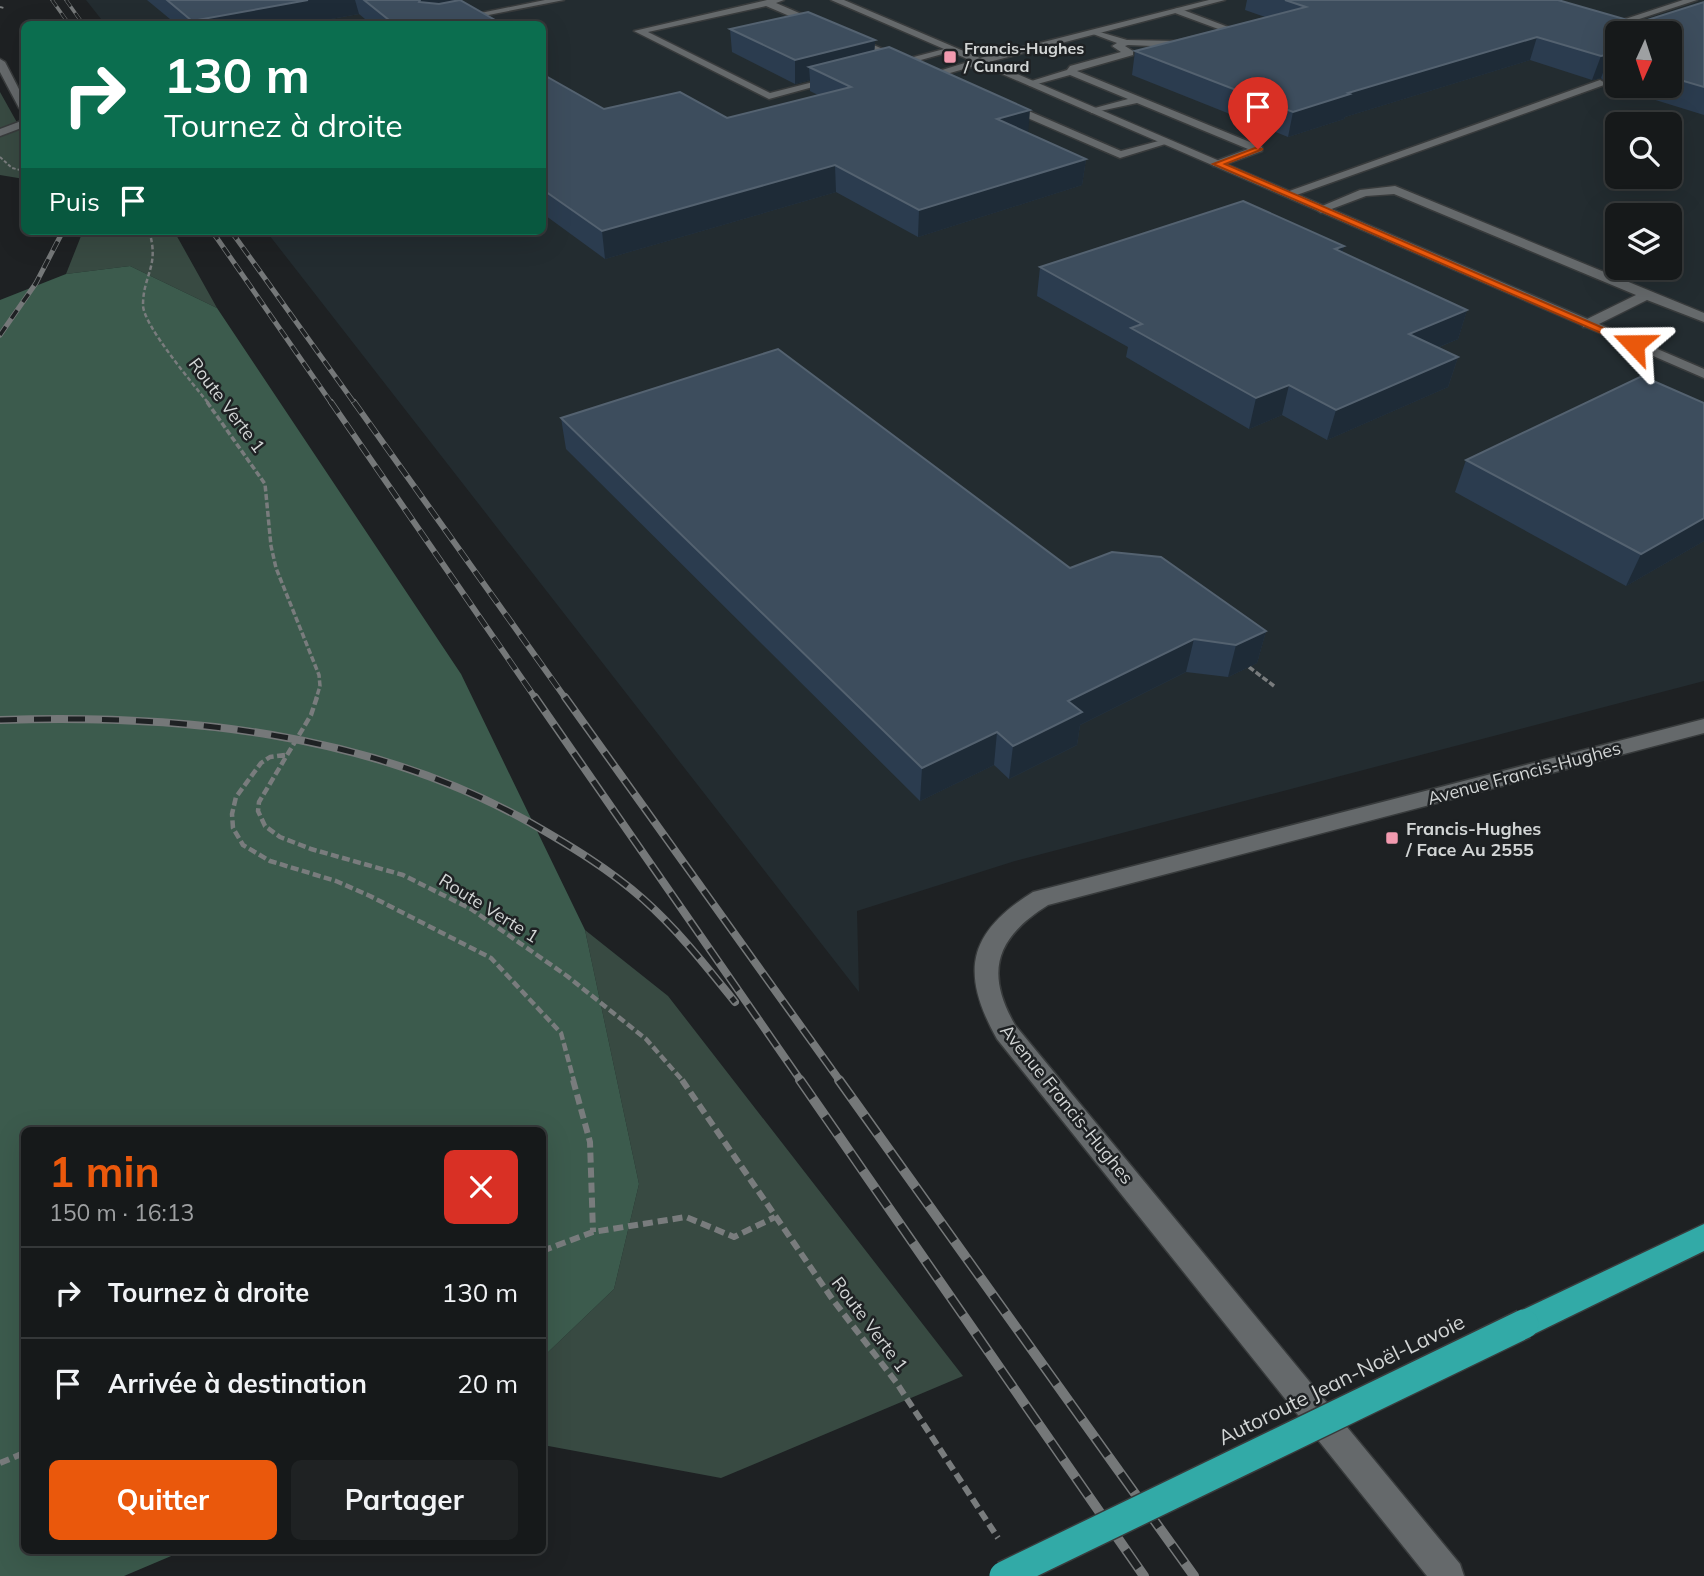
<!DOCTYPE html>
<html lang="fr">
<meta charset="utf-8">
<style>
:root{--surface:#16191a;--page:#1f2223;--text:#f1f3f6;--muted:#9ea0a2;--line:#353839;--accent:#ea580c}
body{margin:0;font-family:Mulish,sans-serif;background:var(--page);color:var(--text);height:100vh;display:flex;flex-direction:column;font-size:26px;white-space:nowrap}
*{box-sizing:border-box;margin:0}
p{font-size:23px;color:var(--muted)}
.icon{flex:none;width:38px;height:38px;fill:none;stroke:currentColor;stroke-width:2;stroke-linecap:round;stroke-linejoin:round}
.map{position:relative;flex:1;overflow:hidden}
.panel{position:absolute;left:21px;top:1127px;width:525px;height:427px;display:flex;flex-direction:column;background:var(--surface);border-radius:10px;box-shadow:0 7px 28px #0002,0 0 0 2px var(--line)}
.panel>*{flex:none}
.banner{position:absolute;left:21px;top:21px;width:525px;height:214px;border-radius:10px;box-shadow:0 7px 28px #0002,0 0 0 2px var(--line);background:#0b6e4f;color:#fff;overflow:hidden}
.needle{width:46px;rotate:183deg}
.fabs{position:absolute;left:1605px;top:21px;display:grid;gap:14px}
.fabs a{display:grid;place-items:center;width:77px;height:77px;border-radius:10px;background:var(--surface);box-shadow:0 7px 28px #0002,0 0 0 2px var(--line);font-size:35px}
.pin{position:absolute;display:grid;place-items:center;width:60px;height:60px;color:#fff;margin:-72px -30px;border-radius:50% 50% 50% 0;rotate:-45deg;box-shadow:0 0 7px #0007}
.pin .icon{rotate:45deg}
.me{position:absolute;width:77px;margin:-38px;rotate:293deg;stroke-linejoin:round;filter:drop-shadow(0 0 5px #0008)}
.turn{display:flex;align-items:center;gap:24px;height:147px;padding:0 28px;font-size:32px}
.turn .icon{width:91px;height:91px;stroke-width:2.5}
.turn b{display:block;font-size:49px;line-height:60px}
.then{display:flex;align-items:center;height:66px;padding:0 28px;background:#0003;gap:14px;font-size:26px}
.round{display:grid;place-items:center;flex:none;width:74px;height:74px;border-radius:10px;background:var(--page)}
.head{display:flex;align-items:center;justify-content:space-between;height:119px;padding:0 28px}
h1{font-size:42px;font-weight:700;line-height:52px;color:var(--accent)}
.primary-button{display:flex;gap:14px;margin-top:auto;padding:14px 28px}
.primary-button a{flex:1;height:80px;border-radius:10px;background:var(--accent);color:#fff;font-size:28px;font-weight:700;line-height:80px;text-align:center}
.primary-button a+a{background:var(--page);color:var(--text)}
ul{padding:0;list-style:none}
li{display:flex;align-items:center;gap:21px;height:91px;padding:0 28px;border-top:2px solid var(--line)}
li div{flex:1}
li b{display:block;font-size:26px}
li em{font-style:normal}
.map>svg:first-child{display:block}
.built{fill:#232c30;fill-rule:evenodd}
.green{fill:#384a42}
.forest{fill:#3c5b4d}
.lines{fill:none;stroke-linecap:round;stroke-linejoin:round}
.lane-casing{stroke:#383b3c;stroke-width:3}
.street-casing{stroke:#383b3c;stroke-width:3}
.highway-casing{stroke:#383b3c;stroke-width:3}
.path-far4{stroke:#797c7d;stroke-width:2;stroke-dasharray:3.5 2;stroke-linecap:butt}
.path-far3{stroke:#797c7d;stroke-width:2.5;stroke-dasharray:4.5 2.5;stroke-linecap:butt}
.path-far2{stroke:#797c7d;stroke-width:3.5;stroke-dasharray:6 2.5;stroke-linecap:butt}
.path-far1{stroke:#797c7d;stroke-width:4.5;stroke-dasharray:8 3.5;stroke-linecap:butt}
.path{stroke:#797c7d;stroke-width:6;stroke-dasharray:10 5;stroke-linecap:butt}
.lane{fill:#65696b;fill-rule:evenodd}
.street{fill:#65696b;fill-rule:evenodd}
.highway{fill:#32aaa7;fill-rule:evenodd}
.rail-far4-casing{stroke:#757879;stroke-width:3.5}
.rail-far3-casing{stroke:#757879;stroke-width:5}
.rail-far2-casing{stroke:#757879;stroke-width:6}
.rail-far1-casing{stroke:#757879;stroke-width:8}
.rail-casing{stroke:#757879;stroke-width:10}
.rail-far4{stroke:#1e2123;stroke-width:2.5;stroke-dasharray:8;stroke-linecap:butt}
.rail-far3{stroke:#1e2123;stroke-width:3.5;stroke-dasharray:10;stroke-linecap:butt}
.rail-far2{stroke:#1e2123;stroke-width:4.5;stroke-dasharray:13;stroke-linecap:butt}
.rail-far1{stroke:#1e2123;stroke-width:5;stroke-dasharray:17;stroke-linecap:butt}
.rail{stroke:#1e2123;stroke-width:7;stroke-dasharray:22;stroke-linecap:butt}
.highway-bridge-casing{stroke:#383b3c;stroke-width:32;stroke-linecap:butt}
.highway-bridge{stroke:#32aaa7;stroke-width:29}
.wall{fill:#2b3c4f;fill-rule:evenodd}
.shaded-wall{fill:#1e2b37}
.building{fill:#3d4d5d;stroke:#546270;stroke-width:2}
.route{fill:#ea580c;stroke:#983908;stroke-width:2}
.poi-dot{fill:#f29aaf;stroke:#1e2123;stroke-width:2.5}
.labels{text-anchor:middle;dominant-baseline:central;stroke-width:5;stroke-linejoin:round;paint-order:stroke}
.far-poi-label{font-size:16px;font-weight:bold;fill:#d2d5d5;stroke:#1e2123;text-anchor:start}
.street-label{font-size:18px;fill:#d2d5d5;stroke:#1e2123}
.poi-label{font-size:18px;font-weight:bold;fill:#d2d5d5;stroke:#1e2123;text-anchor:start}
.near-street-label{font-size:21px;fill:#d2d5d5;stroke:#1e2123}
</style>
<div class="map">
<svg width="1704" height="1576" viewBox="0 0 1704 1576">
<rect width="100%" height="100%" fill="#1e2123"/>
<!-- built -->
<path class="built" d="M86,0H1704V681L1015,861L857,911L859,992L266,231H542V24H105ZM1617,33H1670V86H1617ZM1617,124H1670V177H1617ZM1617,215H1670V268H1617Z"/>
<!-- green -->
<path class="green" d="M0,92L24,135V179L0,175Z
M83,231H174L217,308L130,266L66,274Z
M585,930L668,996L963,1376L721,1478L543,1445V1357L614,1289L639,1184Z"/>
<!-- forest -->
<path class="forest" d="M130,266L217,308L461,674L585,930L639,1184L614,1289L543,1357L542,1130H24V1550L183,1551L124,1576H0V300L66,274Z"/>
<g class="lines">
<defs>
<path id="lane" d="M545,0H564L443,24H426Z
M767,0H784L776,3L906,59L952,47L957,50L888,69L883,66L884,64L895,61L766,6L648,32L770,93L837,76L842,79L769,99L634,31Z
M1683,0H1697L1621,25L1613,23Z
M1178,8L1236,30L1176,47L1128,45L1125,46L1133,51V55L1077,71L1262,147V151L1221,166H1213V162L1248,149L1137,103L1091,113V109L1128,99L1070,75L1030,86L1025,83L1067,70L1070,66L1121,52L1112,46L1117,43L1093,34V30L1127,40L1176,41L1221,30L1175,13V9Z
M981,58L986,61L985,63L943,75L953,79V83H945L929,74Z
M0,59L5,62L24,99V111L19,108L0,72Z
M1600,80L1605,83L1604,85L1291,197L1281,194Z
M1000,102H1008L1121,151L1166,139L1172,142L1120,158L1000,106Z
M24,120V127L0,136V129Z
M1395,186L1704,313V322L1647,300L1593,327H1583V321L1636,295L1394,194L1366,196L1321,213L1315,209L1360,190Z"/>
<path id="street" d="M831,0H844L980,58L1209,0H1225L989,62L1704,369V378Z
M1704,719V733L1048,905C997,937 984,971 1015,1025L1460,1564L1464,1576H1427L997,1039C960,973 967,933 1033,892Z"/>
<path id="highway" d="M1704,1224V1251L1534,1334L1524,1338L1514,1334L1509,1324L1514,1314Z"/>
</defs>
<!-- lane casing -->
<use href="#lane" class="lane-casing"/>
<!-- street casing -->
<use href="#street" class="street-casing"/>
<!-- highway casing -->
<use href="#highway" class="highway-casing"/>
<!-- path-far4 -->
<path class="path-far4" d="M0,7L4,8
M0,157L12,168L24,171"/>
<!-- path-far3 -->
<path class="path-far3" d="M149,231C160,266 143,275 143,305C143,325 194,385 209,404"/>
<!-- path-far2 -->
<path class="path-far2" d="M207,402L265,484L271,546L276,568L319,675L320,686L316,699
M1249,667L1274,686"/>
<!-- path-far1 -->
<path class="path-far1" d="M317,697L311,715L259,802L258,811L265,826L280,837L311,849L403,875L471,909L567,976L646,1039L683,1081
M285,755L270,757L261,763L236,797L232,814L233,828L243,845L270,861L336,881L370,896L491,958L561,1033L574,1081"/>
<!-- path -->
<path class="path" d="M573,1080L590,1142L593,1232
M682,1080L833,1300L896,1382L998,1538
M542,1251L593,1232L686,1217L734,1237L775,1217
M0,1463L24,1453"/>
<!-- lane -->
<use href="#lane" class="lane"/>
<!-- street -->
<use href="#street" class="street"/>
<!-- highway -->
<use href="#highway" class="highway"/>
<defs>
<path id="rail-far4" d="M52,0L69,24
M66,0L83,24"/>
<path id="rail-far3" d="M212,231L332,404
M231,231L355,404
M0,335L36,283L63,231"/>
<path id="rail-far2" d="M331,402L536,699
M354,402L566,699"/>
<path id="rail-far1" d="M535,697L801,1081
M565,697L840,1081
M0,720C183,714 366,732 529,822C569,845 609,869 643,899C678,930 706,966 735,1002"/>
<path id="rail" d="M800,1080L1144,1576
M839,1080L1194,1576"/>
</defs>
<!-- rail-far4 casing -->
<use href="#rail-far4" class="rail-far4-casing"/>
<!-- rail-far3 casing -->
<use href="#rail-far3" class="rail-far3-casing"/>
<!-- rail-far2 casing -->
<use href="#rail-far2" class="rail-far2-casing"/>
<!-- rail-far1 casing -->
<use href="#rail-far1" class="rail-far1-casing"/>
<!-- rail casing -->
<use href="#rail" class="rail-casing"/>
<!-- rail-far4 -->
<use href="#rail-far4" class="rail-far4"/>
<!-- rail-far3 -->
<use href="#rail-far3" class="rail-far3"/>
<!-- rail-far2 -->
<use href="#rail-far2" class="rail-far2"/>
<!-- rail-far1 -->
<use href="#rail-far1" class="rail-far1"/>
<!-- rail -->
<use href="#rail" class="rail"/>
<defs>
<path id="highway-bridge" d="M1004,1576L1524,1324"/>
</defs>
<!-- highway-bridge casing -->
<use href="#highway-bridge" class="highway-bridge-casing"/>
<!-- highway-bridge -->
<use href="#highway-bridge" class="highway-bridge"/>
</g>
<!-- wall -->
<path class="wall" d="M147,0H457L450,2L502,24H371L359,14L303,24H176Z
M1247,0H1558L1638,23L1704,2V115L1607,85L1601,78L1592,80L1530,60L1345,117L1344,119L1288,137L1132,75L1135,51L1265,17L1245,10ZM1617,33H1670V86H1617Z
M730,29L875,40L874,50L1028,133L1086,159L1082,185L918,237L836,192L605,259L542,213V74L604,109L727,118L818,95L810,91V80L795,84L732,52Z
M1344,246L1342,252L1467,310L1458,339L1437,348L1458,357L1448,387L1327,440L1282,415L1249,429L1126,357L1128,347L1037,296L1040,267Z
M561,418L1070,568L1266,631L1257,663L1228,677L1186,672L1080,725L1077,745L1009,779L994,765L920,801L566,449Z
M1466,460L1704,541L1626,586L1455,492Z"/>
<!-- shaded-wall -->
<path class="shaded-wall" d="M308,0H355L359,14L303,24H193L192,21Z
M420,0H457L450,1L453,16L419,2Z
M1537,37L1530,60L1345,117L1344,119L1288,137L1293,112L1348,93Z
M875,40L874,63L809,67L810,80L795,84V60Z
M1610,54L1601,78L1592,80L1601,56Z
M1030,110L1028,135L997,119Z
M1086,159L1082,185L918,237L919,210Z
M835,165L836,192L605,259L602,231Z
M1344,246L1336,274L1335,249Z
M1467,310L1458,339L1400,363L1409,334Z
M1458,357L1448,387L1327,440L1336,410Z
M1289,385L1282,415L1249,429L1256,398Z
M1704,518V541L1626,586L1641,554Z
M1266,631L1257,663L1228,677L1236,645Z
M1194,639L1186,672L1080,725L1077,745L1009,779L1013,746L1068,701Z
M997,732L994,765L920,801L922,768Z"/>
<!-- building -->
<path class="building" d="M167,0H308L192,21Z
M364,0H420L419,2L439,4L460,0L502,24H394Z
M1285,0H1558L1638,23L1704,2V87L1670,77V33H1617V61L1610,54L1601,56L1537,37L1348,93L1350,94L1293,112L1135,51L1306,7Z
M808,12L875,40L795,60L730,29Z
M889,47L1030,110L997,119L1086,159L919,210L835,165L602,231L542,189V74L604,109L680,92L727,118L851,87L809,67Z
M1243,201L1344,246L1335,249L1467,310L1409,334L1458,357L1336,410L1289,385L1256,398L1131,328L1142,324L1040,267Z
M778,349L1070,568L1112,552L1161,557L1266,631L1236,645L1194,639L1068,701L1082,712L1013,746L997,732L922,768L561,418Z
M1642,376L1704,403V518L1641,554L1466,460Z"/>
<!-- route -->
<path class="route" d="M1255,148L1263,149L1225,164L1640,344L1631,346L1213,164Z"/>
<!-- markers -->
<g class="poi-dot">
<rect x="943" y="50" width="14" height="14" rx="3.5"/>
<rect x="1385" y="831" width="14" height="14" rx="3.5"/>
</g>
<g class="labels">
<!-- far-poi labels -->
<g class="far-poi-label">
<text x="964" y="48">Francis-Hughes<tspan x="964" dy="18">/ Cunard</tspan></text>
</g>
<!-- street labels -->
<g class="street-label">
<text transform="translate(227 405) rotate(53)">Route Verte 1</text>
<text transform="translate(1524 773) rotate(-15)">Avenue Francis-Hughes</text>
<text transform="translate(489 908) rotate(32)">Route Verte 1</text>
<text transform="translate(1067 1104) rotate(51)">Avenue Francis-Hughes</text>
<text transform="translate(870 1324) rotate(53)">Route Verte 1</text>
</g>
<!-- poi labels -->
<g class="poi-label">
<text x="1406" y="828">Francis-Hughes<tspan x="1406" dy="21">/ Face Au 2555</tspan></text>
</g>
<!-- near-street labels -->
<g class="near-street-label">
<text transform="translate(1341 1379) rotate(-26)">Autoroute Jean-Noël-Lavoie</text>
</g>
</g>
</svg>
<div class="fabs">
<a><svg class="needle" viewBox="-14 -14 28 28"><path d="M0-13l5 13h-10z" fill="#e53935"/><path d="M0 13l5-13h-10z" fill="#9ea0a2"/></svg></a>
<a><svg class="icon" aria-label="search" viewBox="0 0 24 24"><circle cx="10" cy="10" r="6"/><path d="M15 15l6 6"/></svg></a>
<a><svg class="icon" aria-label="layers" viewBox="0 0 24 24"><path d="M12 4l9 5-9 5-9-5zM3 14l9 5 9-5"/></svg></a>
</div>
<div class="pin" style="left:1258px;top:149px;background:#d93025"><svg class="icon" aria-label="arrive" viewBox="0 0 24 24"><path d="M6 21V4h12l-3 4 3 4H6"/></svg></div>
<svg class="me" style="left:1634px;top:344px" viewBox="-20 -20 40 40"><path d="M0-17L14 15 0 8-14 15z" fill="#ea580c" stroke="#fff" stroke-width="4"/></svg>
<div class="banner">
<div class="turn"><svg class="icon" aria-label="right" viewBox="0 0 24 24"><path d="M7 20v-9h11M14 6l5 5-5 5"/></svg><div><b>130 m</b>Tournez à droite</div></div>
<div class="then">Puis<svg class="icon" aria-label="arrive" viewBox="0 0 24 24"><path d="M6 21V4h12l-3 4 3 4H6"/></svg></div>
</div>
<section class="panel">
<div class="head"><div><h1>1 min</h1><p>150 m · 16:13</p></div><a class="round" style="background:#d93025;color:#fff"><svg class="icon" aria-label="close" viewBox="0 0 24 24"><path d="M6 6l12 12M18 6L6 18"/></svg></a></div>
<ul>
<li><svg class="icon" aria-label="right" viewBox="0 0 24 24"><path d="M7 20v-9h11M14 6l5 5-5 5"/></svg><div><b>Tournez à droite</b></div><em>130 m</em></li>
<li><svg class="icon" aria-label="arrive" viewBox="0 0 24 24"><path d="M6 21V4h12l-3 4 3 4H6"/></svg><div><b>Arrivée à destination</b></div><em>20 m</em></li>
</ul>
<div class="primary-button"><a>Quitter</a><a>Partager</a></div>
</section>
</div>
